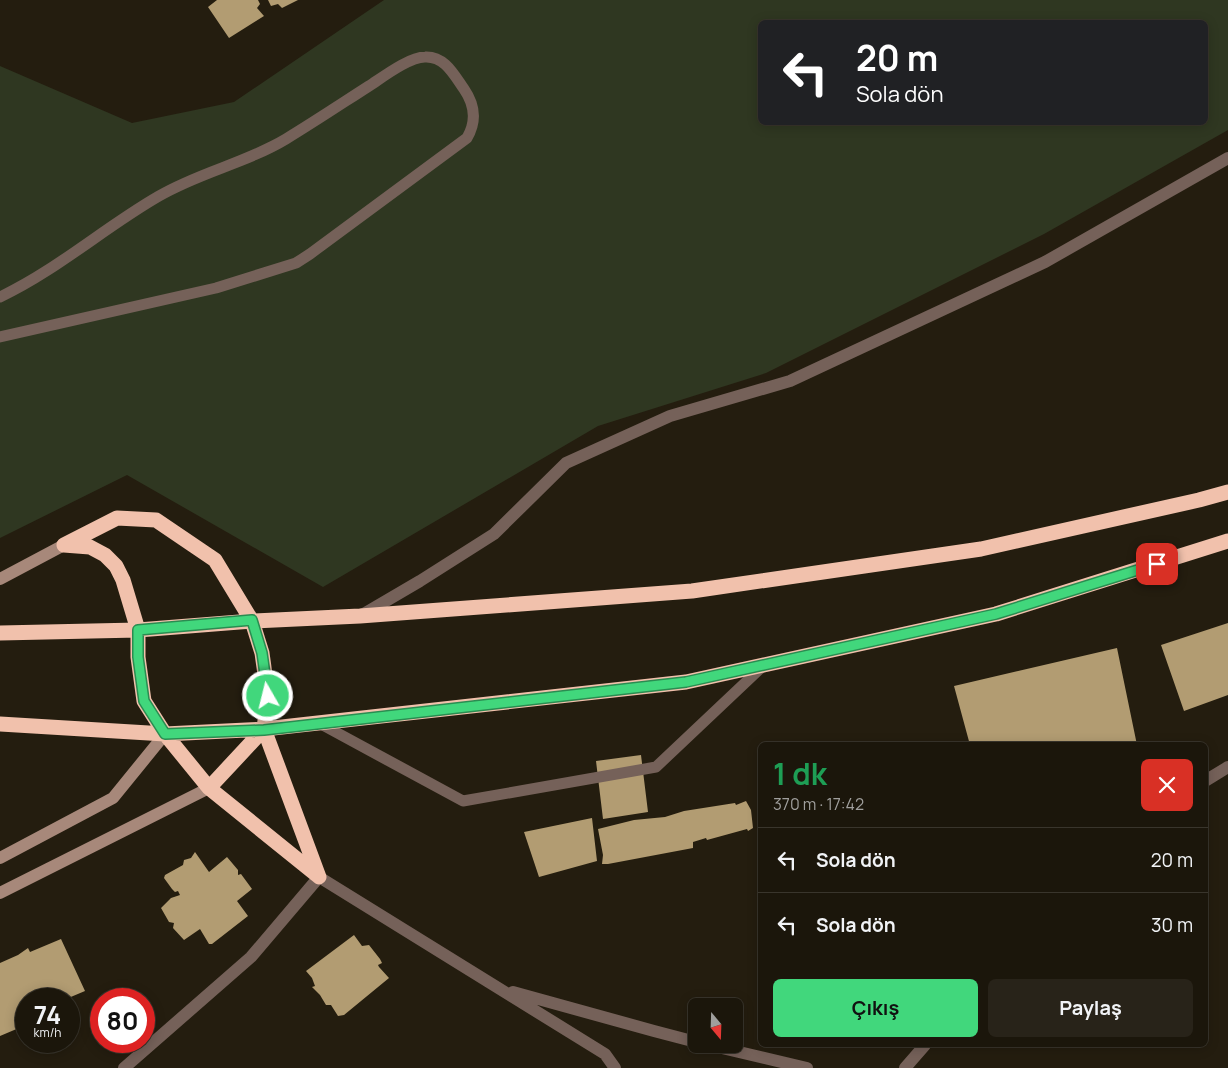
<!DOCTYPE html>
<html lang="tr">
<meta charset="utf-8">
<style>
:root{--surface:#1b160b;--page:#282319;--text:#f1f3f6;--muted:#a09f9d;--line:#39352c;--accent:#41d77c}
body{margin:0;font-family:Manrope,sans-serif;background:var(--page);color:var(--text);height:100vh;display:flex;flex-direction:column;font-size:19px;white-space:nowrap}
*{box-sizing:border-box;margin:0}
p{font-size:16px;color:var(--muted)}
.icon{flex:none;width:28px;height:28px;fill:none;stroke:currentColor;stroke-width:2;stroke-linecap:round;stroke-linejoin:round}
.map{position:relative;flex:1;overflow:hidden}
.side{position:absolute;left:758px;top:742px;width:450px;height:305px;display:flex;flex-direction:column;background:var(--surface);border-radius:8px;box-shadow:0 2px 12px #0003,0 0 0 1px var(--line)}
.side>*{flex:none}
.hud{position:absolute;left:758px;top:20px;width:450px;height:105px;border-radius:8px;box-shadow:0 2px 12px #0003,0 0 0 1px var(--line);background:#202124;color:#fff;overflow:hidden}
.needle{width:32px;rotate:161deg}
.buttons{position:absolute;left:688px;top:998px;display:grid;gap:10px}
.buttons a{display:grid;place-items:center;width:55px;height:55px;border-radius:8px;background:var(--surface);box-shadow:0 2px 12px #0003,0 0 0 1px var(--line);font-size:25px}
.speed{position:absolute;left:15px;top:988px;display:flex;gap:10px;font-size:25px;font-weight:700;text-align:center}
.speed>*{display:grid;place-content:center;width:65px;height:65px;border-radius:50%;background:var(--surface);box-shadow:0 2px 12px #0003,0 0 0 1px var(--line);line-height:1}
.speed small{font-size:12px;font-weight:400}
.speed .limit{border:8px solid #d22;background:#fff;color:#111}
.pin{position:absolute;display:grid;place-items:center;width:42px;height:42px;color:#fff;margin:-21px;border-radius:10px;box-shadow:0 2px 8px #0006}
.me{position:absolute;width:55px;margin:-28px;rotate:352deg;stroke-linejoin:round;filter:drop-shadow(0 0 4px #0008)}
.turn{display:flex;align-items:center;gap:18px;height:105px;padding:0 15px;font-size:22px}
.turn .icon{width:65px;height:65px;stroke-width:2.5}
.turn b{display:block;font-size:35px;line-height:42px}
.round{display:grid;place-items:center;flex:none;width:52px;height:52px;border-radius:8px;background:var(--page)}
.head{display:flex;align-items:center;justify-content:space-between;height:85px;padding:0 15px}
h1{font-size:30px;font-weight:700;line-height:38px;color:#1e9e55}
.button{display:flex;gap:10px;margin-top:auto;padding:10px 15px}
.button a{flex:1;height:58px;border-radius:8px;background:var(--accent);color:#111;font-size:20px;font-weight:700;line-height:58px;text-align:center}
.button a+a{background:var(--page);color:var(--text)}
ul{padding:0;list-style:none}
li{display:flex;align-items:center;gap:15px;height:65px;padding:0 15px;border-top:1px solid var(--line)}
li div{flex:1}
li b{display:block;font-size:19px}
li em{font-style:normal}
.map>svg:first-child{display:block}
.green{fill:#2f3721;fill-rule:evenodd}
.building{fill:#b29c72}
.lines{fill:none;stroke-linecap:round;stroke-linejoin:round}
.lane{stroke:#756159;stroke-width:11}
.street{stroke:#756159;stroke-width:12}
.secondary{stroke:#a7887a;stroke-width:12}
.highway{stroke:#f1c1ac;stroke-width:15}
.route-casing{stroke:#2a8c51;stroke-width:12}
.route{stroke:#41d77c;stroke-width:9}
</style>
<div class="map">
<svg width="1228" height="1068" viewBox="0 0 1228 1068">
<rect width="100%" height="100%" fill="#241d0f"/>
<!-- green -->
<path class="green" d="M384,0H1228V130L1044,234L766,373L598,426L323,587L127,475L0,538V66L132,123L234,102ZM760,22H1205V122H760Z"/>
<!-- building -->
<path class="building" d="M217,0H258L260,4L257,8L264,16L229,38L208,7Z
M268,0H298L282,8L278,4L271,6Z
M1228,623V695L1184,711L1161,645Z
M1117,648L1137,745H970L954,686Z
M641,755L648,812L603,819L596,761Z
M746,801L751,810L753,828L748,831L747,829L707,840L706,838L693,842V848L608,864H602L603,855L598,829L634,820L665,817L684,811L735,803L736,805Z
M592,818L597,861L539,877L524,832Z
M195,852L209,872L227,857L238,870V875L241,874L252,889L237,901L248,916L212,944H209L200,929L184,940L173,928L174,923L169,922L161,908L171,898L180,895L178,891L175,892L172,889L164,878L165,875L183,865L184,860L191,858Z
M354,935L362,946L369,945L380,959L382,963L378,965L379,967L389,978L344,1015L338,1016L331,1005H326L320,995L312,987L315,986L312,978L306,971Z
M61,939L85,991L66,999H26V1025L0,1036V963L18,955L28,948L30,952Z"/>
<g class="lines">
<!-- lane -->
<path class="lane" d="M0,297C57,270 105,227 159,196C200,172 246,163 286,139C314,122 341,104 369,86C383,77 409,57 425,57C445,56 454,75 464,89C475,105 477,121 467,138L310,254L296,263L216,288L0,337
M319,723L463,801L656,767L764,665"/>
<!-- street -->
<path class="street" d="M362,615L420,581L494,534L566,463L670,416L790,381L1045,262L1228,158
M1205,781L1228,767
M513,992L654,1031L696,1042
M705,1044L807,1068
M124,1068L251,957L319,877L605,1054L615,1068
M905,1068L925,1045"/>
<!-- secondary -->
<path class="secondary" d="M0,579L64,545
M0,858L113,798L165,734
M0,893L209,788"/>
<!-- highway -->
<path class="highway" d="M64,545L117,518L156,520L215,560L252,621L262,653L268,696L264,729L319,877
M64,545L90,547L105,555L116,566L123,580L138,630V657L144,701L165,734L209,788L318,876
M0,633L138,630L252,621L360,616L692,591L981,549L1199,500L1228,492
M0,724L165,734L264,729L686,682L996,614L1228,541
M209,788L264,729"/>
</g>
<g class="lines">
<defs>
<path id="route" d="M268,696L262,653L252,620L138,630V657L144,701L165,734L264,730L686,682L996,614L1157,564"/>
</defs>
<!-- route casing -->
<use href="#route" class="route-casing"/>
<!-- route -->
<use href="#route" class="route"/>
</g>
</svg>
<div class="buttons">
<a><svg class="needle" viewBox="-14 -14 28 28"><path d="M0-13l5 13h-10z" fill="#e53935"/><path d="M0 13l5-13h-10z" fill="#a09f9d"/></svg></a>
</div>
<div class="speed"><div>74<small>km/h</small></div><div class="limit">80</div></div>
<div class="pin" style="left:1157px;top:564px;background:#d93025"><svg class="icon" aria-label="arrive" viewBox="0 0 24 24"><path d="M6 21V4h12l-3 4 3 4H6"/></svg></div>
<svg class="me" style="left:268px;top:696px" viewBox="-20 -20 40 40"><circle r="17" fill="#41d77c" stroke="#fff" stroke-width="3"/><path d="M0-11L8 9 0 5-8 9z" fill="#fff"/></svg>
<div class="hud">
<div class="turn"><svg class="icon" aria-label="left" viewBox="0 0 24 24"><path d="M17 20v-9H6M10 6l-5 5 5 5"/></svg><div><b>20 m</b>Sola dön</div></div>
</div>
<section class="side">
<div class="head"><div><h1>1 dk</h1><p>370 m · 17:42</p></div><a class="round" style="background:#d93025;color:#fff"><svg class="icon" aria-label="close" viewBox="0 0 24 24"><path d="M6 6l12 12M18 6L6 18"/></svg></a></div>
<ul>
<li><svg class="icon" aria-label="left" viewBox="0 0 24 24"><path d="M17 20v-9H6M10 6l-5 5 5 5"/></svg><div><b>Sola dön</b></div><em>20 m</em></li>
<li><svg class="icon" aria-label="left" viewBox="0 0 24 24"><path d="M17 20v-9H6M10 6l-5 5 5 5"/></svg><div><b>Sola dön</b></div><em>30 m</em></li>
</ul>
<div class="button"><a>Çıkış</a><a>Paylaş</a></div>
</section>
</div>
